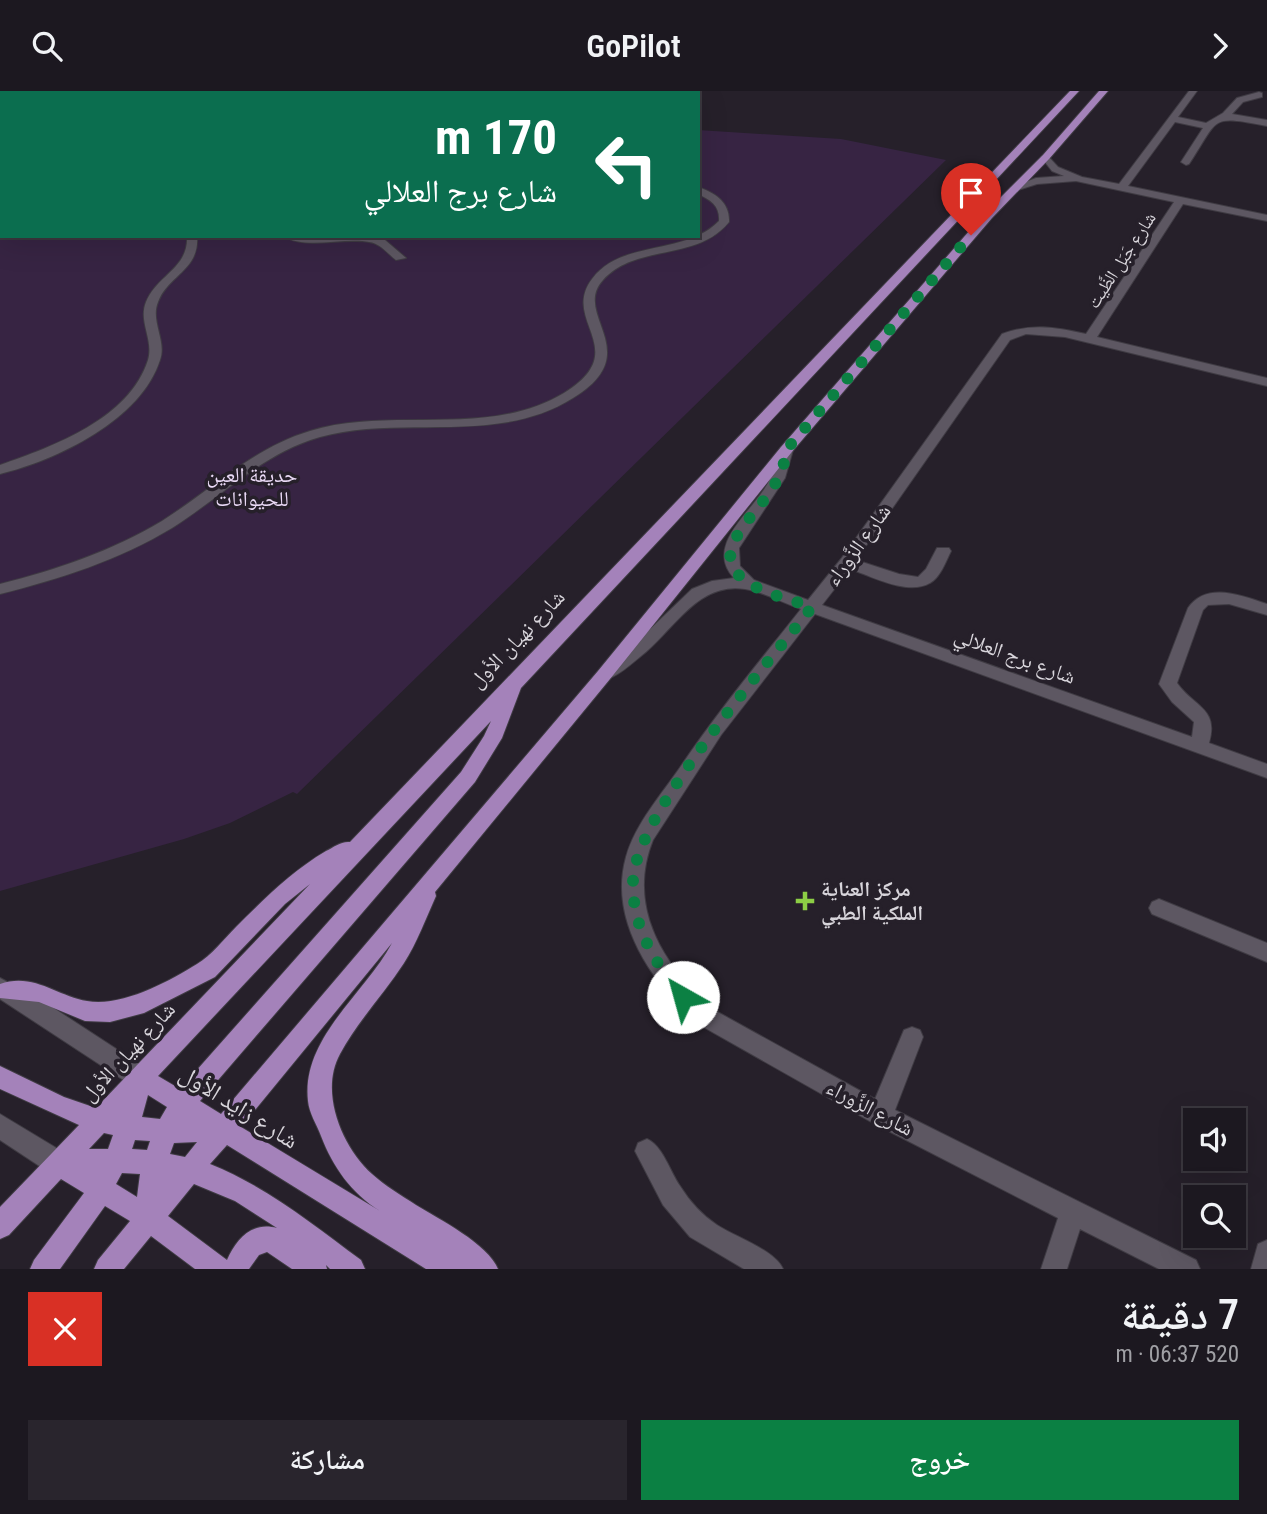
<!DOCTYPE html>
<html lang="ar">
<meta charset="utf-8">
<style>
:root{--surface:#1c1820;--page:#29252d;--text:#f1f3f6;--muted:#a0a0a5;--line:#3a373e;--accent:#0b8043}
body{margin:0;font-family:"Roboto Condensed","Noto Naskh Arabic",sans-serif;background:var(--page);color:var(--text);direction:rtl;height:100vh;display:flex;flex-direction:column;font-size:26px;white-space:nowrap}
*{box-sizing:border-box;margin:0}
p{font-size:23px;color:var(--muted)}
.icon{flex:none;width:38px;height:38px;fill:none;stroke:currentColor;stroke-width:2;stroke-linecap:round;stroke-linejoin:round}
.map{position:relative;height:1178px;overflow:hidden;direction:ltr}
.sheet{display:flex;flex-direction:column;background:var(--surface);flex:1}
.sheet>*{flex:none}
.top-card{position:absolute;left:0px;top:0px;width:700px;height:147px;box-shadow:0 7px 28px #0002,0 0 0 2px var(--line);direction:rtl;background:#0b6e4f;color:#fff;overflow:hidden}
.buttons{position:absolute;left:1183px;top:1017px;display:grid;gap:14px}
.buttons a{display:grid;place-items:center;width:63px;height:63px;border-radius:0px;background:var(--surface);box-shadow:0 7px 28px #0002,0 0 0 2px var(--line);font-size:35px}
.pin{position:absolute;display:grid;place-items:center;width:60px;height:60px;color:#fff;margin:-72px -30px;border-radius:50% 50% 50% 0;rotate:-45deg;box-shadow:0 0 7px #0007}
.pin .icon{rotate:45deg}
.me{position:absolute;width:77px;margin:-38px;rotate:322deg;stroke-linejoin:round;filter:drop-shadow(0 0 5px #0008)}
.turn{display:flex;align-items:center;gap:24px;height:147px;padding:0 28px;font-size:32px}
.turn .icon{width:91px;height:91px;stroke-width:2.5}
.turn b{display:block;font-size:49px;line-height:60px}
.round{display:grid;place-items:center;flex:none;width:74px;height:74px;border-radius:0px;background:var(--page)}
.overview{display:flex;align-items:center;justify-content:space-between;height:119px;padding:0 28px}
h1{font-size:42px;font-weight:600;line-height:52px}
.cta{display:flex;gap:14px;margin-top:auto;padding:14px 28px}
.cta a{flex:1;height:80px;border-radius:0px;background:var(--accent);color:#fff;font-size:28px;font-weight:600;line-height:80px;text-align:center}
.cta a+a{background:var(--page);color:var(--text)}
header{display:flex;justify-content:space-between;align-items:center;height:91px;padding:0 28px;background:var(--surface);font-size:32px;font-weight:600}
.map>svg:first-child{display:block}
.green{fill:#372443}
.lines{fill:none;stroke-linecap:round;stroke-linejoin:round}
.minor-casing{stroke:#3f3b43;stroke-width:2}
.major-casing{stroke:#3f3b43;stroke-width:2}
.minor{fill:#5d5762;fill-rule:evenodd}
.major{fill:#a482ba;fill-rule:evenodd}
.route{stroke:#0b8043;stroke-width:12;stroke-dasharray:0 21.6}
.poi-dot{fill:#8cce45;stroke:#26202a;stroke-width:2.5}
.labels{text-anchor:middle;dominant-baseline:central;stroke-width:7;stroke-linejoin:round;paint-order:stroke}
.far-street-label{font-size:18px;fill:#d8d5db;stroke:#26202a}
.park-label{font-size:21px;fill:#e9d9f5;stroke:#26202a}
.street-label{font-size:21px;fill:#d8d5db;stroke:#26202a}
.poi-label{font-size:21px;font-weight:bold;fill:#d8d5db;stroke:#26202a;text-anchor:start}
.near-street-label{font-size:24px;fill:#d8d5db;stroke:#26202a}
</style>
<header><svg class="icon" aria-label="forward" viewBox="0 0 24 24"><path d="M9 5l7 7-7 7"/></svg>GoPilot<svg class="icon" aria-label="search" viewBox="0 0 24 24"><circle cx="10" cy="10" r="6"/><path d="M15 15l6 6"/></svg></header>
<div class="map">
<svg width="1267" height="1178" viewBox="0 0 1267 1178">
<rect width="100%" height="100%" fill="#26202a"/>
<!-- green -->
<path class="green" d="M0,0L557,2H2V145H698V39L841,48L946,69L297,703L293,701L230,732L184,748L0,800Z"/>
<g class="lines">
<defs>
<path id="minor" d="M0,0H5L6,2L0,4Z
M38,0H49L50,2H39Z
M66,0H76L77,2H67Z
M263,0H272L262,2Z
M484,0H492L493,2H485Z
M1189,0H1197L1178,26L1206,32L1223,22L1237,7L1259,1L1262,2V6L1243,11L1232,23L1267,29V35C1209,24 1220,26 1189,73L1186,74L1181,71L1203,37L1175,31L1128,95L1267,124V130L1183,113L1097,246L1267,287V295L1065,246L1026,243L1010,249L856,469L899,483L918,486L926,478L937,457H949L951,460C946,470 940,487 930,492C908,505 871,485 850,478L822,514L1192,646L1194,631L1172,611L1159,593L1188,517C1207,490 1242,505 1267,513V524L1229,513L1208,514L1203,519L1177,592C1195,617 1219,617 1209,652L1267,673V687L815,523L721,644L653,749C626,816 663,875 714,919L875,1008L904,939L912,936L920,939L923,946L895,1019L1196,1169L1200,1178H1159L1080,1138L1067,1178H1041L1058,1127L873,1032L698,933C653,893 608,830 626,766C635,733 662,703 681,675C718,620 760,570 801,518C783,512 764,501 745,498C698,490 673,540 641,565C630,574 618,585 605,589L596,583L642,546L692,498L712,490L734,487C705,456 748,424 765,397C774,384 774,369 781,356H791L793,359L785,387L739,457L740,475L754,489L808,509L841,468L1002,243C1031,232 1056,236 1086,243L1174,111L1076,90L1037,93L1015,100L1010,97L1036,87L1064,85L1052,80L1041,66L1046,63L1058,76L1082,86L1119,93Z
M2,11V17L0,18V12Z
M2,40V46L0,47V41Z
M698,96C715,102 730,111 729,131C697,171 636,152 603,189C571,224 648,261 573,307C497,355 402,323 320,346C263,362 221,406 172,437C119,469 60,488 0,503V493C56,479 112,460 162,430C211,399 253,357 310,340C392,315 488,348 564,302C634,259 560,230 592,188C621,148 685,165 719,130C720,115 711,109 698,103Z
M0,111H2L0,118Z
M187,145H197C200,179 168,184 158,211C150,230 167,250 160,269C141,329 57,369 0,383V374C54,355 129,328 148,269C154,249 138,230 146,211C157,184 189,177 187,145Z
M283,145H375L385,149L406,167L396,169C388,163 380,152 369,151C345,146 304,159 283,145Z
M1159,808L1267,852V871L1152,823L1149,817L1152,811Z
M0,887L49,914L147,978L151,986L147,994L139,997L131,994L0,908Z
M0,1023L68,1064L71,1073L68,1082L59,1085L50,1082L0,1049Z
M647,1048C663,1055 670,1081 680,1095C690,1111 702,1124 717,1134C735,1146 775,1159 783,1178H744L690,1146L663,1114L635,1060L638,1052Z
M1267,1149V1178H1251L1258,1153Z"/>
<path id="major" d="M1070,0H1079L521,597L502,647L475,691L200,1010L221,1023L598,580L781,356L984,123L1043,64L1099,0H1108L1049,68L992,127L791,362L610,588L435,801L436,805C426,827 417,852 404,872C384,903 357,931 340,963C319,1001 342,1056 372,1083C385,1095 401,1104 416,1114C439,1128 488,1153 498,1178H426L227,1054L210,1073C267,1096 312,1133 361,1169L365,1178H330L326,1174L327,1178H292L267,1161L259,1164L249,1178H195L151,1145L124,1178H94L98,1169L130,1130L105,1115L60,1178H30L34,1169L84,1102L61,1088L9,1144L0,1148V1116L79,1034L0,998V975L64,1006L96,1017L310,793L285,813L215,886L144,922L110,931L85,930L39,911L0,907V893C33,881 57,905 87,910C122,916 168,891 197,873C211,865 224,848 236,836C264,808 292,780 326,760C334,756 341,750 350,751ZM491,630L484,645L461,681L180,998L158,985ZM392,852C365,903 301,947 308,1010C309,1022 317,1034 321,1045C333,1076 351,1102 380,1120L241,1036ZM148,1004L167,1016L160,1028L142,1026ZM104,1042L113,1044L108,1058H89ZM135,1049L150,1050L147,1059L132,1058ZM197,1051L185,1066L170,1063L174,1052ZM122,1082L140,1083L137,1106L116,1093ZM194,1093L235,1110L277,1137C252,1130 236,1148 227,1169L168,1125Z"/>
</defs>
<!-- minor casing -->
<use href="#minor" class="minor-casing"/>
<!-- major casing -->
<use href="#major" class="major-casing"/>
<!-- minor -->
<use href="#minor" class="minor"/>
<!-- major -->
<use href="#major" class="major"/>
</g>
<g class="lines">
<!-- route -->
<path class="route" d="M683,906C655,872 632,836 633,791C633,726 769,571 812,516C785,506 723,496 731,457C746,421 783,401 786,359L971,144"/>
</g>
<!-- markers -->
<path class="poi-dot" d="M801.5 799.5h7v7h7v7h-7v7h-7v-7h-7v-7h7z"/>
<g class="labels">
<!-- far-street labels -->
<g class="far-street-label">
<text transform="translate(1121 169) rotate(-57)">شارع جَبَل الظَّيت</text>
</g>
<!-- park labels -->
<g class="park-label">
<text x="252" y="384">حديقة العين<tspan x="252" dy="24">للحيوانات</tspan></text>
</g>
<!-- street labels -->
<g class="street-label">
<text transform="translate(858 454) rotate(-54)">شارع الزَّوراء</text>
<text transform="translate(517 548) rotate(-46)">شارع نهيان الأول</text>
<text transform="translate(1015 565) rotate(20)">شارع برج العلالي</text>
<text transform="translate(128 961) rotate(-47)">شارع نهيان الأول</text>
<text transform="translate(870 1017) rotate(28)">شارع الزَّوراء</text>
</g>
<!-- poi labels -->
<g class="poi-label">
<text x="821" y="798">مركز العناية<tspan x="821" dy="24">الملكية الطبي</tspan></text>
</g>
<!-- near-street labels -->
<g class="near-street-label">
<text transform="translate(239 1016) rotate(32)">شارع زايد الأول</text>
</g>
</g>
</svg>
<div class="buttons">
<a><svg class="icon" aria-label="sound" viewBox="0 0 24 24"><path d="M4 9h4l5-4v14l-5-4H4zM17 9q2 3 0 6"/></svg></a>
<a><svg class="icon" aria-label="search" viewBox="0 0 24 24"><circle cx="10" cy="10" r="6"/><path d="M15 15l6 6"/></svg></a>
</div>
<div class="pin" style="left:971px;top:144px;background:#d93025"><svg class="icon" aria-label="arrive" viewBox="0 0 24 24"><path d="M6 21V4h12l-3 4 3 4H6"/></svg></div>
<svg class="me" style="left:683px;top:906px" viewBox="-20 -20 40 40"><circle r="19" fill="#fff"/><path d="M0-13L10 11 0 6-10 11z" fill="#0b8043"/></svg>
<div class="top-card">
<div class="turn"><svg class="icon" aria-label="left" viewBox="0 0 24 24"><path d="M17 20v-9H6M10 6l-5 5 5 5"/></svg><div><b>170 m</b>شارع برج العلالي</div></div>
</div>
</div>
<section class="sheet">
<div class="overview"><div><h1>7 دقيقة</h1><p>520 m · 06:37</p></div><a class="round" style="background:#d93025;color:#fff"><svg class="icon" aria-label="close" viewBox="0 0 24 24"><path d="M6 6l12 12M18 6L6 18"/></svg></a></div>
<div class="cta"><a>خروج</a><a>مشاركة</a></div>
</section>
